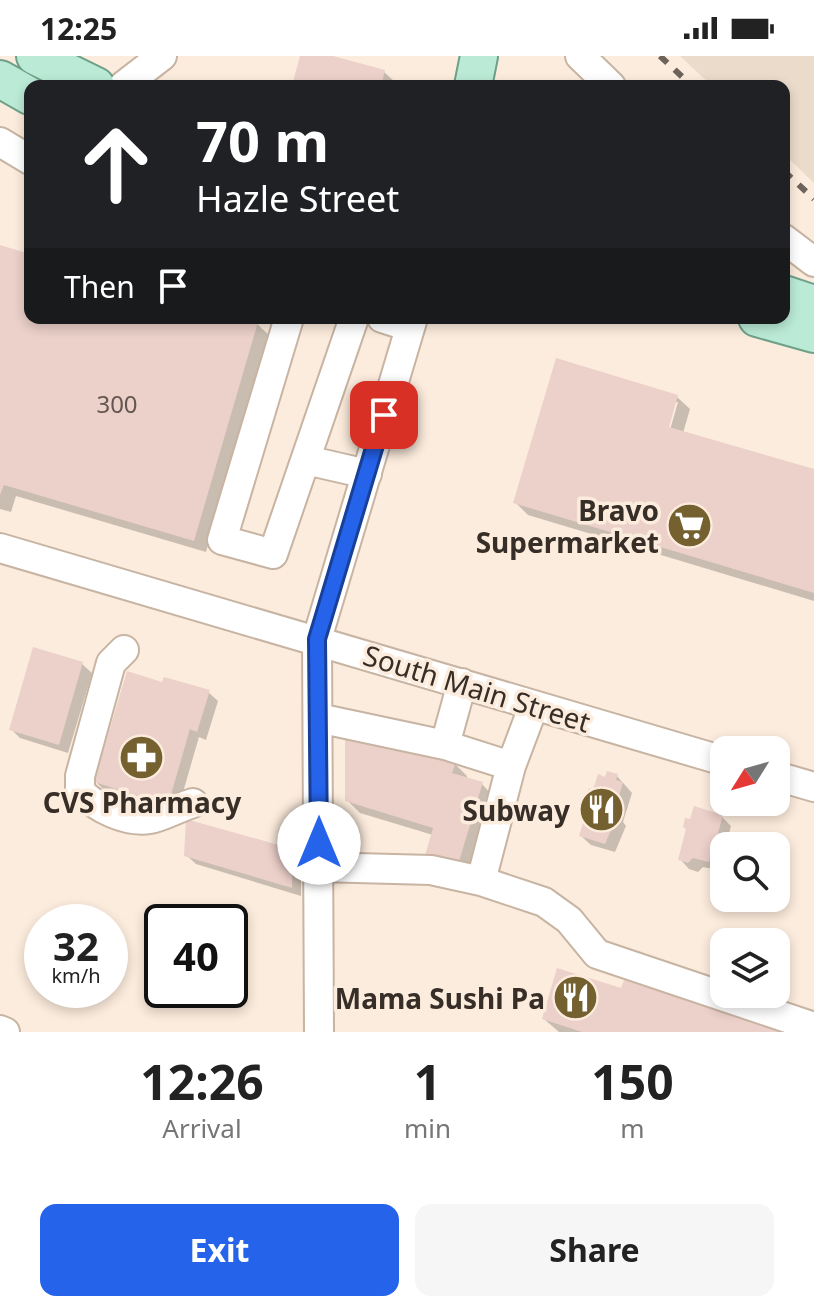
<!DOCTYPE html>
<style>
:root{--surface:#fff;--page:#f6f6f6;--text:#222;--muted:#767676;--accent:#2563eb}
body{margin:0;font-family:"Noto Sans",sans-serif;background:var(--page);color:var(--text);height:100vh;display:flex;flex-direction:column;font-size:30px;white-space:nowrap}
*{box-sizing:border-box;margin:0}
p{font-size:26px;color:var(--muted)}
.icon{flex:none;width:44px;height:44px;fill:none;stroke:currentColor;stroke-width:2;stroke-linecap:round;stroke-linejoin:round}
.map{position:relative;height:976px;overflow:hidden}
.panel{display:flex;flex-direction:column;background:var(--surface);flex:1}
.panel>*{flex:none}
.guide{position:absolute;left:24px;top:24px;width:766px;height:244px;border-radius:16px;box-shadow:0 4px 12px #0003;background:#202124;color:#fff;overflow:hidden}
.needle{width:52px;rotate:233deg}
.buttons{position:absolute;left:710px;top:680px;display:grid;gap:16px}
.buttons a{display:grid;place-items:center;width:80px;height:80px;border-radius:16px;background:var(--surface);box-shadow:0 4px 12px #0003;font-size:40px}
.speed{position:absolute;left:24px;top:848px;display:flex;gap:16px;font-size:40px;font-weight:700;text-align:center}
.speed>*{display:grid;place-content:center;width:104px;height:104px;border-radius:50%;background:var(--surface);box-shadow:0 4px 12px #0003;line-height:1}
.speed small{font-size:20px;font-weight:400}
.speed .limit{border:4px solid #111;border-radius:12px;background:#fff;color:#111}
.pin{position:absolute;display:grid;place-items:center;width:68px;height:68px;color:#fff;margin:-34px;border-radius:16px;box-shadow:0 4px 12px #0006}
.me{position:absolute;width:88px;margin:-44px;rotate:0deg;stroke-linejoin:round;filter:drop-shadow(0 0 6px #0008)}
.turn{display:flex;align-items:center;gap:28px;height:168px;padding:0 40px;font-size:36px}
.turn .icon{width:104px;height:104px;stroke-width:2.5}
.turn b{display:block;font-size:56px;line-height:68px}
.then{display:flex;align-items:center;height:76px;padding:0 40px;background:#0003;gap:16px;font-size:30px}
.eta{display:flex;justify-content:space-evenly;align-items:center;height:136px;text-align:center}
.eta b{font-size:48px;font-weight:700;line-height:56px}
.action{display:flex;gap:16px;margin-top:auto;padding:16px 40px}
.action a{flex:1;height:92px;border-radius:16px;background:var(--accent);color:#fff;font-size:32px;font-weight:700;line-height:92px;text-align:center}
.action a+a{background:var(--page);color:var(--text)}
.status{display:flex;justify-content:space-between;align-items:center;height:56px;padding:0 40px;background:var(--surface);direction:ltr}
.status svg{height:22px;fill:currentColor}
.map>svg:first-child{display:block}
.industrial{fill:#ebdbca}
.shadow{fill:#0003;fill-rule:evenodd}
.building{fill:#ecd0ca}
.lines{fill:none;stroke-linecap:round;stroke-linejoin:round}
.minor-casing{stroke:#c7b4a2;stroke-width:32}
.major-casing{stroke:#6fa088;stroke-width:40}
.minor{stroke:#fff;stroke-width:28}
.major{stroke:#bbebd7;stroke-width:36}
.rail{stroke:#6e635a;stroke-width:6;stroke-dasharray:10 10;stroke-linecap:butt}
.route-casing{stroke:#184099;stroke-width:20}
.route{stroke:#2563eb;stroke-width:14}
.labels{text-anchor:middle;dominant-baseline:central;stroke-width:7;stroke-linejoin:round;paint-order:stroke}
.number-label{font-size:24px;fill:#645650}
.poi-label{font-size:28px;font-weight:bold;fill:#362e27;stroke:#fcecdd;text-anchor:end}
.street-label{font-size:28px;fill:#362e27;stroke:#fcecdd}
</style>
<div class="status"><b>12:25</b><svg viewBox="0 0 49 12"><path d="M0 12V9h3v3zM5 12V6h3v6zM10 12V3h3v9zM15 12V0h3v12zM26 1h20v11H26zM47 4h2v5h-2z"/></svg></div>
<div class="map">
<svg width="814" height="976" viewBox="0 0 814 976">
<rect width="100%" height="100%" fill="#fcecdd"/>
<!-- industrial -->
<path class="industrial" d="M680,0H814V127L784,98V30H712Z"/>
<!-- shadow -->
<path class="shadow" d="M302,0H325L384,16L394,25L392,30H294Z
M0,191L30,200V262H238L257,268L270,280L206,496L16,440L11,456L0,453Z
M677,341L690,353L683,377L814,415V545L528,459L515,446ZM674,346H678L668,381L664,380Z
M82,608L92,617L68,697L20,682L11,673Z
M163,629L208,636L218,645L206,684L199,681L177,757L105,735L96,726Z
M455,708L467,720L466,723L482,728L494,741L469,823L433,779L360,757L347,744Z
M617,720L632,737L623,766L626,770L615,796L591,789L581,780L590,753L586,749L606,723Z
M722,761L731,770L727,785L732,790H724V804L721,803L718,814L703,811L698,816L689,813L680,803Z
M292,794L301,804V840L196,808L186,799Z
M623,935L784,976H559L544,963Z"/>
<!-- building -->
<path class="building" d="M300,0H333L385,14L381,30H292Z
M0,189L30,198V262H245L258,266L194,485L4,429L0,439Z
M556,302L678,339L669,371L814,413V537L513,447Z
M33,591L83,606L59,689L9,674Z
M127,615L162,626L164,621L210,634L197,676L190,673L168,749L94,726Z
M345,673L456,706L452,717L483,726L457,812L424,803L433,772L345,745Z
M607,715L618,718L616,724L623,726L614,757L618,758L605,788L579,780L588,751L583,750L589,732L593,734L598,718L605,721Z
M694,750L723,759L718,777L723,779L718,797L712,795L709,806L693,802L688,807L678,804L686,773L683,771L685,762L690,763Z
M186,763L293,793L292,832L184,800Z
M557,912L621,932L624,924L789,976H582L542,963Z"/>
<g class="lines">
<defs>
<path id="minor" d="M580,0L611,30
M123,30L162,0
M0,86L30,104
M784,183L814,206
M289,262L222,484L273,498L354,262
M382,262L410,271
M306,404L367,418
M0,492L724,705
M124,594L111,607L80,720V735C96,752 126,767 150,763C162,761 180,751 193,747
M462,627L445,689L511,710L534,649
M318,662L445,689
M776,720L814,731
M319,811L431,814L481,825L544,846L569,864L597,898L814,971
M481,825L511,710
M0,974L5,976
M319,976L317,583L413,262"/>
<path id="major" d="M35,0L96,30
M0,23L30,40
M473,30L479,0
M784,238L814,248
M757,262L814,278"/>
</defs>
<!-- minor casing -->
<use href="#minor" class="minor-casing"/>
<!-- major casing -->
<use href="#major" class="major-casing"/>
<!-- minor -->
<use href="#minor" class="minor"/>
<!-- major -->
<use href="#major" class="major"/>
<!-- rail -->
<path class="rail" d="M660,0L692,30
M784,115L814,143"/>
</g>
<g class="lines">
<defs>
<path id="route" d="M319,787L317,583L384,359"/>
</defs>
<!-- route casing -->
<use href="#route" class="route-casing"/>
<!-- route -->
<use href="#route" class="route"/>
</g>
<!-- icons -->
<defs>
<symbol id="supermarket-disc" viewBox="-11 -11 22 22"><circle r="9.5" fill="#75602f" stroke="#fcecdd"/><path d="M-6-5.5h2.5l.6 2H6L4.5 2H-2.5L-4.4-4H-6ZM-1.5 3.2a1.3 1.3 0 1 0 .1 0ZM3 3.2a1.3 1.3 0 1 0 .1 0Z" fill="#fff"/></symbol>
<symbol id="pharmacy-disc" viewBox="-11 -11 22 22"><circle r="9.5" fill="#75602f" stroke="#fcecdd"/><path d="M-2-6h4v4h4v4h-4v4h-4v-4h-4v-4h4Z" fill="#fff"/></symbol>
<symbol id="restaurant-disc" viewBox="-11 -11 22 22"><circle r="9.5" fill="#75602f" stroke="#fcecdd"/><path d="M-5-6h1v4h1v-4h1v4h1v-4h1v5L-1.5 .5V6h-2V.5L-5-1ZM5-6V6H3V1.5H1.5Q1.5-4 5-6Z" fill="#fff"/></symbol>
</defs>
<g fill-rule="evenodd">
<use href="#supermarket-disc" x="664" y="444" width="51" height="51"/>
<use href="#pharmacy-disc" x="116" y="676" width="51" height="51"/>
<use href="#restaurant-disc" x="576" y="728" width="51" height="51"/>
<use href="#restaurant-disc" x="550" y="916" width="51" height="51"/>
</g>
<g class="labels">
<!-- number labels -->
<g class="number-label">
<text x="117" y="347">300</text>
</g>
<!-- poi labels -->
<g class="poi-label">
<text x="659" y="454">Bravo<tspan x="659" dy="32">Supermarket</tspan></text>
<text x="142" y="746" text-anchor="middle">CVS Pharmacy</text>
<text x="570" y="754">Subway</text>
<text x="545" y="942">Mama Sushi Pa</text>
</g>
<!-- street labels -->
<g class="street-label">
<text transform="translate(477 632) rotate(17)">South Main Street</text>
</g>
</g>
</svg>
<div class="buttons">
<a><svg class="needle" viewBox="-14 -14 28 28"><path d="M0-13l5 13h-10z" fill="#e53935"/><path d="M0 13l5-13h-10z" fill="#767676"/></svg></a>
<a><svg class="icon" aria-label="search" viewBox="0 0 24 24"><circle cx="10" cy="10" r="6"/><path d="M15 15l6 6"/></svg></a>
<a><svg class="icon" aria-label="layers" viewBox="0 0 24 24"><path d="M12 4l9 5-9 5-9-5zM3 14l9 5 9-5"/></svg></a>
</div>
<div class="speed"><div>32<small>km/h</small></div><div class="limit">40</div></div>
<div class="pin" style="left:384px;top:359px;background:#d93025"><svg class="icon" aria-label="arrive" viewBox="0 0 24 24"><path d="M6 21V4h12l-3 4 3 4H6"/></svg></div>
<svg class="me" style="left:319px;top:787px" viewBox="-20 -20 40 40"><circle r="19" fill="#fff"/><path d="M0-13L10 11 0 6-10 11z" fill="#2563eb"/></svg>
<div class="guide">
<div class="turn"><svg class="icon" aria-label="ahead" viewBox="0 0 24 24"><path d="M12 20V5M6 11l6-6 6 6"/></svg><div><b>70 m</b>Hazle Street</div></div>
<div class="then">Then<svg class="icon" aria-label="arrive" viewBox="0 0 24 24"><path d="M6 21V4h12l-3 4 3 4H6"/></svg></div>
</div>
</div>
<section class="panel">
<div class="eta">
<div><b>12:26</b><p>Arrival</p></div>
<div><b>1</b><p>min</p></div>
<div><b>150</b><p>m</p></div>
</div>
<div class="action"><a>Exit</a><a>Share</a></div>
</section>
